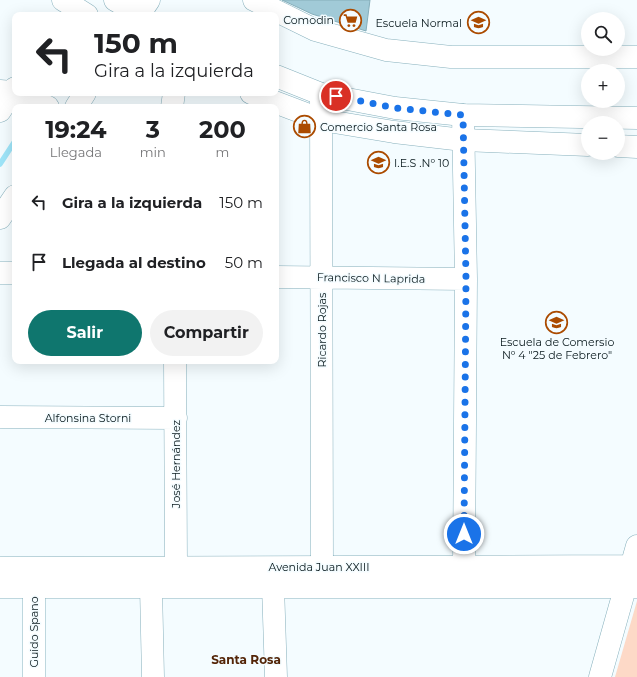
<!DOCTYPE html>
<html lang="es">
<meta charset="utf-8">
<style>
:root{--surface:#fff;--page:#f2f2f2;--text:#202124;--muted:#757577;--accent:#0f766e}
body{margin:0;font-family:Montserrat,sans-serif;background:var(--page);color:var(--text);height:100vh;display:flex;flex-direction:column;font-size:15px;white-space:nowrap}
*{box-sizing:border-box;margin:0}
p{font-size:13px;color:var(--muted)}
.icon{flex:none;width:22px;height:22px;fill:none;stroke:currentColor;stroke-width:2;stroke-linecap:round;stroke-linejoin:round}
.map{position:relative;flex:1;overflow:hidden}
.drawer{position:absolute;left:12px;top:104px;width:267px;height:260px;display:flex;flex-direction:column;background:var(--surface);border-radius:8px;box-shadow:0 4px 16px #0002}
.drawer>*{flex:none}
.hud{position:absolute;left:12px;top:12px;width:267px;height:84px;border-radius:8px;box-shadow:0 4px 16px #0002;background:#fff;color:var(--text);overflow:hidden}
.fabs{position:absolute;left:581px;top:12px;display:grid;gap:8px}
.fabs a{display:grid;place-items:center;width:44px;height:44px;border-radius:50%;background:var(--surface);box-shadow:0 4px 16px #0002;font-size:20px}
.pin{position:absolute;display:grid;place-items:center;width:34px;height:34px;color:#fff;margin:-17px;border:2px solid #fff;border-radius:50%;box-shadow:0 1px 4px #0007}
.me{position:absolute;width:44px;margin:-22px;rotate:0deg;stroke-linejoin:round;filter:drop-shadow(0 0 3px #0008)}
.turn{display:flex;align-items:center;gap:14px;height:84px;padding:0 16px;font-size:18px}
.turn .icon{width:52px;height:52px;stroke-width:2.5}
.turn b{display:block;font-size:28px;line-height:34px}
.eta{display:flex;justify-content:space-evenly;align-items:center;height:68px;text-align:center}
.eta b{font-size:24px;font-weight:700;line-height:28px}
.action{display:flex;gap:8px;margin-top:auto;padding:8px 16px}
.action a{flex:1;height:46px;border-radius:24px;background:var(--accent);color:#fff;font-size:16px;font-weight:700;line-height:46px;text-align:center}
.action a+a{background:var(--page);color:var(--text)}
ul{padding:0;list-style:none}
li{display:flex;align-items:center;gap:12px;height:60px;padding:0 16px}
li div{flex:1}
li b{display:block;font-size:15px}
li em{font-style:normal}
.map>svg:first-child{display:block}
.green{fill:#fdd9c7}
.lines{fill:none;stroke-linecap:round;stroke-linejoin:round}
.stream{stroke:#9ee5f9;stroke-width:5.5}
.building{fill:#a1cad7;stroke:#85aeba}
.minor-casing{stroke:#88b1bd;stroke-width:23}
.major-casing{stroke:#88b1bd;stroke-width:23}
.minor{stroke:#fff;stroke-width:22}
.major{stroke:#fff;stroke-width:22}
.route{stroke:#1a73e8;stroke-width:7;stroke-dasharray:0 12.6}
.labels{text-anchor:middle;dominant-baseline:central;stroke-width:3;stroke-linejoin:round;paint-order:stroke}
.poi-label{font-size:11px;fill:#09191d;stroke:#f4fcff;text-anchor:end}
.street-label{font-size:11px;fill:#09191d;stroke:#f4fcff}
.neighbourhood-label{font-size:12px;font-weight:bold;fill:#532407;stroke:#f4fcff}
</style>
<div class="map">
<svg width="637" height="677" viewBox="0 0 637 677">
<rect width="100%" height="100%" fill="#f4fcff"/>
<!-- green -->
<path class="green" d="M637,601V677H615Z"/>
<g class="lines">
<!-- stream -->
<path class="stream" d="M0,164L15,141"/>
</g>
<!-- building -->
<path class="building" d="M282,0H370L366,31L312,14Z"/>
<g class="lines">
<defs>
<path id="minor" d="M254,0L315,30L386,50L451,57H637
M139,15L149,0
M0,91L12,92L48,107
M321,94L322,567
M76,107L85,93
M172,107L174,93
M0,111L15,88
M463,115L466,279L464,566
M0,218L15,196
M0,273H15
M276,277L466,279
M175,361L176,567
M0,417L176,418
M0,568L637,566
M34,586V677
M273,586L276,677
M0,587H637
M151,587L153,677
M600,677L637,546"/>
<path id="major" d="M63,0L87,15
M115,0L141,15
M276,76L321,94L395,108L463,115L637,118
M251,93L322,120L394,132L463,140L588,145
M618,146L637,147"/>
</defs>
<!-- minor casing -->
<use href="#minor" class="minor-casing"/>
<!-- major casing -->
<use href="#major" class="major-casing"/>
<!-- minor -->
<use href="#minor" class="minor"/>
<!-- major -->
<use href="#major" class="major"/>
</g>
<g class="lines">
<!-- route -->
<path class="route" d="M336,96L395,108L463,115L466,279L464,534"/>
</g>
<!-- icons -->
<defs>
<symbol id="supermarket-ring" viewBox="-11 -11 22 22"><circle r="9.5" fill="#f4fcff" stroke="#ab4b00" stroke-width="1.5"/><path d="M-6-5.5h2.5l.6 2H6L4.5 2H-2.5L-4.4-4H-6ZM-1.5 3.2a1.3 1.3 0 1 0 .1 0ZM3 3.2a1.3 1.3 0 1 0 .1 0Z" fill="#ab4b00"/></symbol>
<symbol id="school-ring" viewBox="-11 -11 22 22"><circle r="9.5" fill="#f4fcff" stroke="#ab4b00" stroke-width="1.5"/><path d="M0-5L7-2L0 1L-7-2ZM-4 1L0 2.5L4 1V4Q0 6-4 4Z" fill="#ab4b00"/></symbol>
<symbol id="shop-ring" viewBox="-11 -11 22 22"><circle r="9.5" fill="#f4fcff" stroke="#ab4b00" stroke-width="1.5"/><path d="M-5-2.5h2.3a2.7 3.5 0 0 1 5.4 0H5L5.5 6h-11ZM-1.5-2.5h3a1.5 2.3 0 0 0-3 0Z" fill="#ab4b00"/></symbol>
</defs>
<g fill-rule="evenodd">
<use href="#supermarket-ring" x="338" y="8" width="25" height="25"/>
<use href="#school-ring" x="466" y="10" width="25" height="25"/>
<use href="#shop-ring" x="292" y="114" width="25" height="25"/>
<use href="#school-ring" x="366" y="150" width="25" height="25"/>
<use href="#school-ring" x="544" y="310" width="25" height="25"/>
</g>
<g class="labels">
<!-- poi labels -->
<g class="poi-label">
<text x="334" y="20">Comodin</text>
<text x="462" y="23">Escuela Normal</text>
<text x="320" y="127" text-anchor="start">Comercio Santa Rosa</text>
<text x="394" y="163" text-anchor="start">I.E.S .Nº 10</text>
<text x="557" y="342" text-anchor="middle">Escuela de Comersio<tspan x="557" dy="13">Nº 4 "25 de Febrero"</tspan></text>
</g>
<!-- street labels -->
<g class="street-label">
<text transform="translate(371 278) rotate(1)">Francisco N Laprida</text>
<text transform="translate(322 330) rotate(-90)">Ricardo Rojas</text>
<text x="88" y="418">Alfonsina Storni</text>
<text transform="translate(176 464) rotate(-90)">José Hernández</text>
<text x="319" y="567">Avenida Juan XXIII</text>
<text transform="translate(34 632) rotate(-90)">Guido Spano</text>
</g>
<!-- neighbourhood labels -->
<g class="neighbourhood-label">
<text x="246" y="659">Santa Rosa</text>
</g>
</g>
</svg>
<div class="fabs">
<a><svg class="icon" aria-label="search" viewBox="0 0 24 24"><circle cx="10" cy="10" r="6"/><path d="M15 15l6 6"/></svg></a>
<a>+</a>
<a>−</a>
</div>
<div class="pin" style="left:336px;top:96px;background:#d93025"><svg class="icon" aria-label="arrive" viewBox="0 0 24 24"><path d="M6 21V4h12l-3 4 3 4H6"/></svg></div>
<svg class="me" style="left:464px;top:534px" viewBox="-20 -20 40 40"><circle r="17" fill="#1a73e8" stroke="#fff" stroke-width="3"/><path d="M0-11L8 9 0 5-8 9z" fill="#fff"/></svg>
<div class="hud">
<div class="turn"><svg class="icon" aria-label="left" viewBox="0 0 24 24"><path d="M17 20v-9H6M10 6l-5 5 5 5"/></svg><div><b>150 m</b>Gira a la izquierda</div></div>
</div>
<section class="drawer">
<div class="eta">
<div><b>19:24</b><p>Llegada</p></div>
<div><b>3</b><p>min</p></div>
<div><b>200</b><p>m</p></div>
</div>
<ul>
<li><svg class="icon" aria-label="left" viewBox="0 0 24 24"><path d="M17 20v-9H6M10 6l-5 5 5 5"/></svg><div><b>Gira a la izquierda</b></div><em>150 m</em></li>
<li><svg class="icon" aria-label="arrive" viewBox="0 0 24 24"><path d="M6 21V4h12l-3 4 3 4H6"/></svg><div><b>Llegada al destino</b></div><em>50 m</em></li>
</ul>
<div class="action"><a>Salir</a><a>Compartir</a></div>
</section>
</div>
